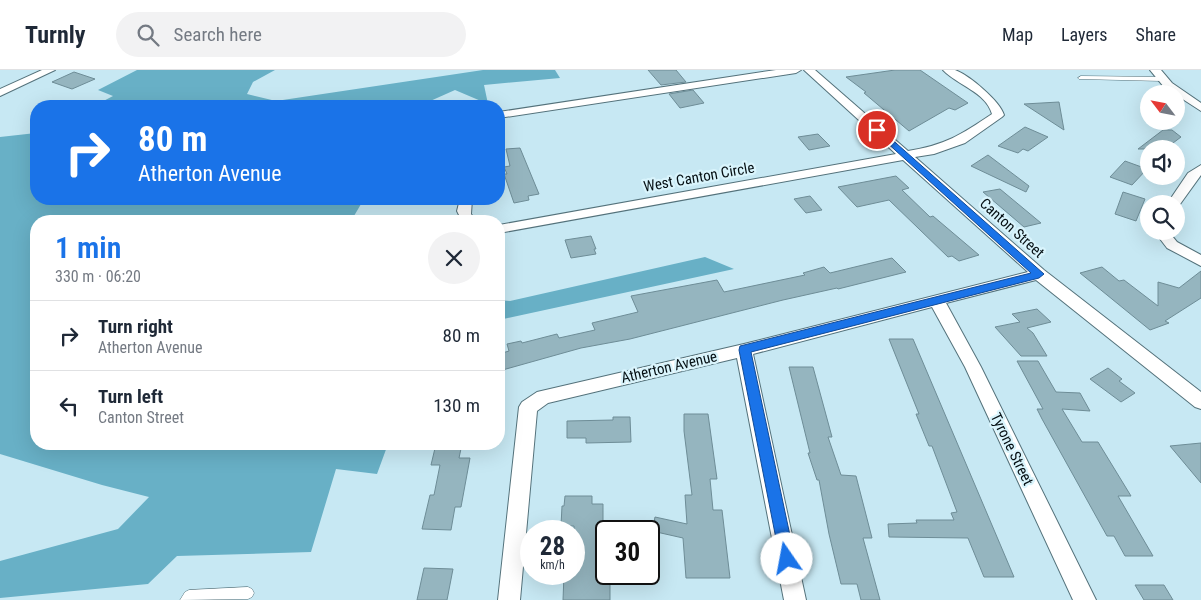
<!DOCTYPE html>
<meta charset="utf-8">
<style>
:root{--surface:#fff;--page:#f2f2f3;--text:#1f2937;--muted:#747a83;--line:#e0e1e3;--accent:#1a73e8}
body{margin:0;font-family:"Roboto Condensed",sans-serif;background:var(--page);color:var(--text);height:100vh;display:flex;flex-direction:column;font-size:19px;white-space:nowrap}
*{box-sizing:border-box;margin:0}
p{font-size:16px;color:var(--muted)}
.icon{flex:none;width:28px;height:28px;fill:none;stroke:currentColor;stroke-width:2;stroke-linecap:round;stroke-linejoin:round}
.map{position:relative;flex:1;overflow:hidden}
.side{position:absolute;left:30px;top:145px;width:475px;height:235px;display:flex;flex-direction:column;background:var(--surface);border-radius:20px;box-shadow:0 5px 20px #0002}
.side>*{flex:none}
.guide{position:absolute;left:30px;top:30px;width:475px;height:105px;border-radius:20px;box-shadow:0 5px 20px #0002;background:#1a73e8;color:#fff;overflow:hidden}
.needle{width:32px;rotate:302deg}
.buttons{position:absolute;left:1140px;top:15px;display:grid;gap:10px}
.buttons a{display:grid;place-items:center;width:45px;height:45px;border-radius:50%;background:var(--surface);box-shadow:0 5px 20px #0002;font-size:25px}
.speed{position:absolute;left:520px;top:450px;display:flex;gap:10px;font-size:25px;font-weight:700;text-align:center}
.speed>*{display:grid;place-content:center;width:65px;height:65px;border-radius:50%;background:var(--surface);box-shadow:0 5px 20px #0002;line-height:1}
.speed small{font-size:12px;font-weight:400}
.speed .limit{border:2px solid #111;border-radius:8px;background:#fff;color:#111}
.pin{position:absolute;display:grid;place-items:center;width:42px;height:42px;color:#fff;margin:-21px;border:2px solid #fff;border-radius:50%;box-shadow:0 1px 5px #0007}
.me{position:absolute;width:55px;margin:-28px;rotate:348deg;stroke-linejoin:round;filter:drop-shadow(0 0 4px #0008)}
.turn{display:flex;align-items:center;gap:18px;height:105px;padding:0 25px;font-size:22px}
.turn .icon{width:65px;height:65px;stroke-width:2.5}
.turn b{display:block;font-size:35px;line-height:42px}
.round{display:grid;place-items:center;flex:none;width:52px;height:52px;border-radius:26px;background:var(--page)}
.head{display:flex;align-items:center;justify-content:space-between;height:85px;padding:0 25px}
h1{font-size:30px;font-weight:600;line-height:38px;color:var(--accent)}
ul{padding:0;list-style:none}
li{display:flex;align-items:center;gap:15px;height:70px;padding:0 25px;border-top:1px solid var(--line)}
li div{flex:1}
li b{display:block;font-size:19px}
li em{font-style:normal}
header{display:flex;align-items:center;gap:30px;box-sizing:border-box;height:70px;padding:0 25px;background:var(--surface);border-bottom:1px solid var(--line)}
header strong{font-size:24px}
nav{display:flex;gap:28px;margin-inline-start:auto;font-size:18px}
.search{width:350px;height:45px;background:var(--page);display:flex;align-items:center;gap:12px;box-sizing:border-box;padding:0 18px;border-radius:28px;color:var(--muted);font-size:19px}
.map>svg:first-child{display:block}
.forest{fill:#68b0c6}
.building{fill:#95b5bf;stroke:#6e8d97}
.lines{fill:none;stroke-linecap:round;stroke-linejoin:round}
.lane-casing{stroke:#54727b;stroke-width:1}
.street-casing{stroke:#54727b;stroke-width:2}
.lane{fill:#fff;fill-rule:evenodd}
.street{fill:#fff;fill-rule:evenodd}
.route{fill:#1a73e8;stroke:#114b97}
.labels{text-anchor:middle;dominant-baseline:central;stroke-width:4.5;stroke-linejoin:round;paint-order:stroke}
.street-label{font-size:15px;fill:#040e12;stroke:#d9f4fc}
</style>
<header>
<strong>Turnly</strong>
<div class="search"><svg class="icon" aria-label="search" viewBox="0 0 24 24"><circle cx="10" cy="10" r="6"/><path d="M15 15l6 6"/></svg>Search here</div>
<nav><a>Map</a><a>Layers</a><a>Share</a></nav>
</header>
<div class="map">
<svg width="1201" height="530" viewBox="0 0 1201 530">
<rect width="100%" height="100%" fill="#c7e8f3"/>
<!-- forest -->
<path class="forest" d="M137,0H275L253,12L247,24L276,31L483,0H555L560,8L484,15L488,34L455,20L428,32L427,36H94L113,26L98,20Z
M36,63V129H364L351,151H36V374H388L377,404L336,399L311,482L177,486L148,514L0,528V491L118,459L149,427L102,415L0,384V67Z
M705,187L734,199L499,250V230L510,231Z"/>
<!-- building -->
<path class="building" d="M648,0H676L686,12L661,15Z
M895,0H920L968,33L955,40L949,38L909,61L864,23L866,22L846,7Z
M74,2L95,9L72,19L52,12Z
M693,20L704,33L680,38L669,24Z
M1059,32L1064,60L1024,34Z
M1025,57L1048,67L1028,81L1023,79L1018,83L998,76Z
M1163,60H1172L1181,67L1165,79H1138Z
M818,64L830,76L809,80L798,67Z
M520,78L539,124L528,126L529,130L514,133L504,104H507L504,97L510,96L506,79Z
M988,85L1029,116L1026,122L971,96Z
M1125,91L1147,99L1132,115L1110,107Z
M896,106L909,118L902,120L930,147L933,146L979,185L959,191L952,186L948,187L889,130L857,137L838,117Z
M1000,119L1041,153L1024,157L983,122Z
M1123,122L1145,129L1136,151L1115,144Z
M810,126L822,140L806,143L794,129Z
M591,166L596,179H594L596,184L571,188L565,170Z
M892,188L906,202L838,219L837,218L783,230L630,269L581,278L499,301V284L509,281L507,274L521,271L522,273L557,264L559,268L595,260L592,253L638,242L631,226L717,210L724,222L805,205L803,203L824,197L830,203Z
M1102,197L1119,211L1124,210L1158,236V212L1179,218L1201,201V228L1165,251L1169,253L1150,260L1080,203Z
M1037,239L1051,252L1027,258L1033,263L1047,286H1021L995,257L1020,252L1012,244Z
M889,269H913L1014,507H984L968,468L889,467L888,454L917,453L916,450H954L951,443L957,442L932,376H929L916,344H919Z
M1017,291H1038L1056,322L1080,323L1090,341L1062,339L1082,372H1098L1131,426H1118L1153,486H1125L1114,466H1107L1042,349L1037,339H1043Z
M789,297H813L832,367H828L841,405L856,406L872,468H863L880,530H861L857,514H841L829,464L819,410H817L808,383H810Z
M1108,298L1122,309L1119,311L1135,323L1121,332L1090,309Z
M684,344H708L717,409H710L713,440H722L730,508H686L683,468L652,461L655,447L687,454L685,425H692L684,361Z
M613,347H630L631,372L586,373V368H567V351L613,350Z
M1201,373V413L1170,376Z
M436,374H462L459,388H470L461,437H455L451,460L422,459L430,425H434L440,395H431Z
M565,426H592V434H603V474H606V504H610V530H563L564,504H574V456H561L562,436H564Z
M424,498L453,499L447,530H417Z
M1135,515H1164L1173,530H1144Z"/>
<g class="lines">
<defs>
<path id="lane" d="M1081,6L1162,7L1165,9L1162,11L1079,9L1078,8Z
M248,517L252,519L254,523L252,527L248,529L180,530L185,522L189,520Z"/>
<path id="street" d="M42,0H55L0,26V19Z
M776,0H801L796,3L499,48V42Z
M804,0H815L908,81C945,75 961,65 992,44C986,22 957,15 943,0C946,0 952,0 955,0C969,5 1000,31 1004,45L1002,47L965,73L934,84L915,87L1044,200L1201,322V339L1195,337L1036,210L946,233L981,297L1096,530H1073L965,297L932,237L753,284L806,530H784L737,288L548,333L537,341L520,530H498L519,337L522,332L537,322L744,274L1028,202L903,90L499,163V155L896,84Z
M1150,0H1161L1172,13L1201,33V41L1164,17Z
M1201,95V105L1178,137L1176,134H1167L1188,103Z
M460,129H472L471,144L476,151H462L457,141Z
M1154,161H1168L1177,172L1201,185V196L1167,178Z"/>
</defs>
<!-- lane casing -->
<use href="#lane" class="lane-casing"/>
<!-- street casing -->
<use href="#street" class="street-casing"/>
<!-- lane -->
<use href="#lane" class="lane"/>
<!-- street -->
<use href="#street" class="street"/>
</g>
<!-- route -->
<path class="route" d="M874,58H879L1044,204L1039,208L751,282L795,489L793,494L787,496L782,494L780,489L739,280L740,276L1031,203L874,61Z"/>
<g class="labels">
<!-- street labels -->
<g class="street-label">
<text transform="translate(699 107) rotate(-10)">West Canton Circle</text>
<text transform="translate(1012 158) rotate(42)">Canton Street</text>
<text transform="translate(669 297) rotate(-13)">Atherton Avenue</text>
<text transform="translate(1012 379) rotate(64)">Tyrone Street</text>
</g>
</g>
</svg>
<div class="buttons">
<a><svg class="needle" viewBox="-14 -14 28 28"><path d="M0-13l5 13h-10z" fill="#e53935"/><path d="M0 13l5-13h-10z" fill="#747a83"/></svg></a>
<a><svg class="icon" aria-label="sound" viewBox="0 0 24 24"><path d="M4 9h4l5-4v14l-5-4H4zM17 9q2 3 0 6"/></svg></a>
<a><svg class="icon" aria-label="search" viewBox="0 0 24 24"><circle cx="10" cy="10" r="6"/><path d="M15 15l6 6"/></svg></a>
</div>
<div class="speed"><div>28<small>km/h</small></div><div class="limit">30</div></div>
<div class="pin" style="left:877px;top:60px;background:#d93025"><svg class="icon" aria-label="arrive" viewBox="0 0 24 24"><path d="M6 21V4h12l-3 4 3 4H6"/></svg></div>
<svg class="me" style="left:787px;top:489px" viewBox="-20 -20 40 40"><circle r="19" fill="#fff"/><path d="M0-13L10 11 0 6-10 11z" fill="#1a73e8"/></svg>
<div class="guide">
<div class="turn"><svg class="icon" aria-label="right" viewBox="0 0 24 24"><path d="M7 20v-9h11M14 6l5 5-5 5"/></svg><div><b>80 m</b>Atherton Avenue</div></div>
</div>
<section class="side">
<div class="head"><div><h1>1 min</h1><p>330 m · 06:20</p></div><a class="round"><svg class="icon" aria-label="close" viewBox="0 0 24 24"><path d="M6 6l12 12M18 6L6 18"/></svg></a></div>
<ul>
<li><svg class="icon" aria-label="right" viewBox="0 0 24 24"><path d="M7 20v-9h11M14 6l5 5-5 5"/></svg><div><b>Turn right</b><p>Atherton Avenue</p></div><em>80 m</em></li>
<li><svg class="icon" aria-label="left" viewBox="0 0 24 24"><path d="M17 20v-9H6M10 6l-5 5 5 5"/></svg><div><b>Turn left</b><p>Canton Street</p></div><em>130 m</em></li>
</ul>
</section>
</div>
